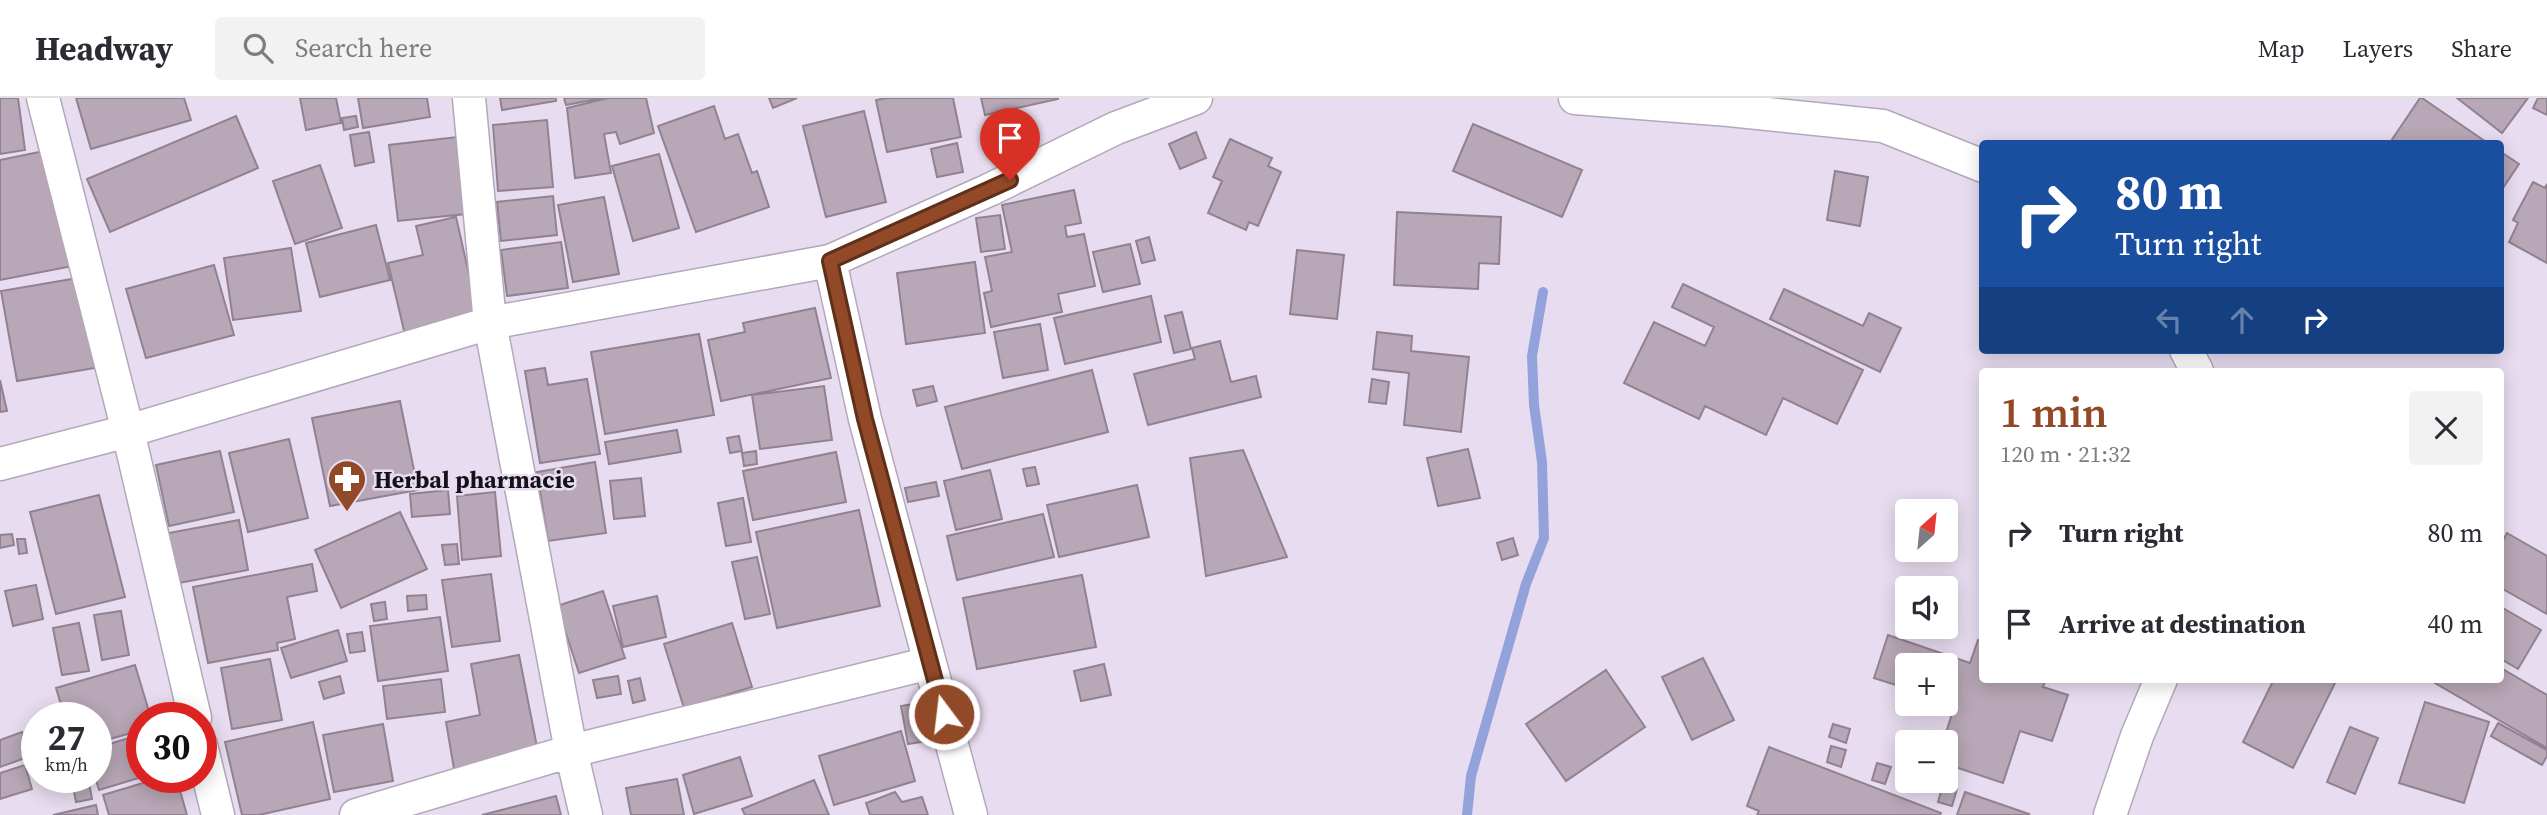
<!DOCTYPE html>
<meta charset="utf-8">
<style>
:root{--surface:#fff;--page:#f2f2f3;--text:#2b2b33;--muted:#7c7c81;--line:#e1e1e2;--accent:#914927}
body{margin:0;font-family:"Source Serif 4",serif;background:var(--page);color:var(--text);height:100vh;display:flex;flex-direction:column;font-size:26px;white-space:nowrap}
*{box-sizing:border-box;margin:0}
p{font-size:23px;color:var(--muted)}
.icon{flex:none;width:38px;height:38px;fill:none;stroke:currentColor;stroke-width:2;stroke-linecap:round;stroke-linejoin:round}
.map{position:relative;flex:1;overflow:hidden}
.sheet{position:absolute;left:1979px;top:270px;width:525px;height:315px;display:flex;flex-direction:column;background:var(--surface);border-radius:7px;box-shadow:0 4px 18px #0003}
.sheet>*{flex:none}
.banner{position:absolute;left:1979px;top:42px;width:525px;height:214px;border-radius:7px;box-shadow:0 4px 18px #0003;background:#1a4fa0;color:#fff;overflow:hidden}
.needle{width:46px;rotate:27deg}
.controls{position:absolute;left:1895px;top:401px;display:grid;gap:14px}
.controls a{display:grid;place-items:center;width:63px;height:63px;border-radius:7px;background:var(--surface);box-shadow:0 4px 18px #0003;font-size:35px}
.speed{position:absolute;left:21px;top:604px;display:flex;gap:14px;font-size:35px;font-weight:700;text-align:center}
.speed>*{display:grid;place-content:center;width:91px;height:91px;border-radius:50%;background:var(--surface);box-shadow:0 4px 18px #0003;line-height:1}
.speed small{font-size:18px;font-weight:400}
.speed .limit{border:10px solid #d22;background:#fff;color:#111}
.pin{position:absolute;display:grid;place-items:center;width:60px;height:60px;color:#fff;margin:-72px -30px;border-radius:50% 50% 50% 0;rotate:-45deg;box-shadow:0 0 7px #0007}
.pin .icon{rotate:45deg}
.me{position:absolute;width:77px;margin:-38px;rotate:345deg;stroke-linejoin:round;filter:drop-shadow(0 0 5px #0008)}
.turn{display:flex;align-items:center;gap:24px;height:147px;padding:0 21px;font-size:32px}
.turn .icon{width:91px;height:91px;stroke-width:2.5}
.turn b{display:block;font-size:49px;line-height:60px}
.lanes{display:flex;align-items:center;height:66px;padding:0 21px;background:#0003;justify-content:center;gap:35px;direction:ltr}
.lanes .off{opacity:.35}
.round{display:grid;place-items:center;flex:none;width:74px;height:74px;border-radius:7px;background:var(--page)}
.head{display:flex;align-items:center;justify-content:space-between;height:119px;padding:0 21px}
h1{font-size:42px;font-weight:600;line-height:52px;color:var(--accent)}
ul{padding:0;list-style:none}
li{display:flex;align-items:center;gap:21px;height:91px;padding:0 21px}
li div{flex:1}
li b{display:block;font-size:26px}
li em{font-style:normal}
header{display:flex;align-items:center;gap:42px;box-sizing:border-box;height:98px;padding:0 35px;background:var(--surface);border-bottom:2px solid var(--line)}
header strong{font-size:33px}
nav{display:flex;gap:38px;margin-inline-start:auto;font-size:24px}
.search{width:490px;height:63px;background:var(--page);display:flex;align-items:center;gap:18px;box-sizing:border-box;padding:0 24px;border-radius:7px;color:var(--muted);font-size:26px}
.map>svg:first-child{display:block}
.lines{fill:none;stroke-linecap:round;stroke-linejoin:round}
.stream{stroke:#94a2dc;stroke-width:10}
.building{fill:#b8a7b6;stroke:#928291;stroke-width:2}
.street-casing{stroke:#b2a8ba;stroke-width:35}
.street{stroke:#fff;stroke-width:32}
.route-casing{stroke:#5e2f19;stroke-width:18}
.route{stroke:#914927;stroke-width:12}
.labels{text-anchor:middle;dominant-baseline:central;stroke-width:5;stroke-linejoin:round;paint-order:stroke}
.poi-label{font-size:24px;font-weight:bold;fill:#151118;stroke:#e8ddf0;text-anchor:start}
</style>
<header>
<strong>Headway</strong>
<div class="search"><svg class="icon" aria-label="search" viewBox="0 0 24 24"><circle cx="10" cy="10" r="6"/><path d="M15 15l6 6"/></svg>Search here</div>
<nav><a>Map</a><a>Layers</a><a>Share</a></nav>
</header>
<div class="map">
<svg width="2547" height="717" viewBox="0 0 2547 717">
<rect width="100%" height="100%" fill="#e8ddf0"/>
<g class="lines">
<!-- stream -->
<path class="stream" d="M1467,717L1471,678L1526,486L1544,440L1542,364L1534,307L1532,258L1543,194"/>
</g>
<!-- building -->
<path class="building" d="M0,0H18L25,52L0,56Z
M76,0H184L191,22L91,51Z
M300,0H336L341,25L306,32Z
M358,0H427L430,19L363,30Z
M500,0H556V3L502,12Z
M564,0H602L566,7Z
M608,0H646L654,35L620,46L616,34L604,36L611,75L575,80L567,10Z
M769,0H797L773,10Z
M887,0H953L961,39L887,54L876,2Z
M981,0H1058V1L985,17Z
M2420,0H2422L2489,46H2389Z
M2457,0H2528L2502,35Z
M2538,0H2547V17L2533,10Z
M714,8L725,41L738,36L752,75L757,73L769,109L696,134L658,28Z
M864,13L886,104L826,119L803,28Z
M236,18L258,70L110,134L87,81Z
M356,18L358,29L344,32L342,20Z
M547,22L553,89L498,93L493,27Z
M1473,26L1582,72L1562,119L1453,73Z
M369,34L374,64L355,68L350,37Z
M1196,34L1206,60L1180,71L1169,46Z
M457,39L466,116L398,123L389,47Z
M1230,41L1272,60L1268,68L1281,74L1258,128L1249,124L1246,132L1208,115L1222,83L1213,79Z
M957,45L963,74L937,79L931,51Z
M54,51L78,167L0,182V62Z
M2501,54L2519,66L2501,93Z
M659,56L679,130L633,143L612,68Z
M320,67L342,130L295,146L273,83Z
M1835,73L1868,79L1860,128L1827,122Z
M2533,84L2545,90L2547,86V165L2509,144L2518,125L2513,122Z
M1074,92L1081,125L1065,128L1067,139L1084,136L1095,188L1058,196L1062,214L991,229L984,195L992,193L985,159L1012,154L1002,107Z
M553,98L557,137L501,143L497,104Z
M604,99L619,176L573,184L558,107Z
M1397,114L1501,119L1499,166L1479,165L1478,191L1394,187Z
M1000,117L1005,151L981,154L976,120Z
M456,119L480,225L406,241L388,165L423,157L416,128Z
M376,127L390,182L320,199L306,145Z
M1149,139L1155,162L1142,165L1136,143Z
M561,144L568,190L507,198L501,152Z
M1130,146L1140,186L1103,194L1093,154Z
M291,150L301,213L233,222L224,160Z
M1297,152L1344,157L1337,221L1290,216Z
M975,164L985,235L906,246L897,175Z
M214,167L234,237L146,260L126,191Z
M78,180L95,270L17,283L1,193Z
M1683,186L1863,272L1837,326L1783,300L1766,337L1705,308L1699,321L1624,285L1654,224L1705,248L1714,229L1672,209Z
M1784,191L1863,228L1869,215L1901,230L1880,274L1770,221Z
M1151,198L1161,244L1065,266L1054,220Z
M815,210L831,280L721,303L708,242L745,234L743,225Z
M1182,214L1191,251L1174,255L1165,218Z
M1040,226L1048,272L1003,280L994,234Z
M1377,234L1412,238L1411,253L1469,259L1461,334L1404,327L1409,275L1373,271Z
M699,236L714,317L605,336L591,254Z
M1220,243L1231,284L1256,278L1261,299L1148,327L1134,276L1195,261L1192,250Z
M545,270L548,287L587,281L600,356L540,365L525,273Z
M1092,272L1108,334L962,371L945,309Z
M1372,281L1389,284L1386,306L1369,304Z
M0,282L7,313L0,314Z
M824,288L832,342L760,351L752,297Z
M933,288L937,303L917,308L913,292Z
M400,303L418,392L330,408L312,320Z
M677,332L681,354L609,366L605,344Z
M739,338L742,353L730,355L727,340Z
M289,341L308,420L248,434L229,355Z
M1468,351L1480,400L1438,408L1427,360Z
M1243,352L1287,459L1206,478L1190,360Z
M220,353L234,414L169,428L156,367Z
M756,353L757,366L744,368L742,355Z
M836,354L846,404L753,422L743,373Z
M595,364L606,435L548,443L537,374Z
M1035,369L1039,386L1027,388L1023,371Z
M990,372L1002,421L956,432L944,383Z
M641,380L645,418L614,421L610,383Z
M936,384L939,398L908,404L905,390Z
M1137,387L1149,439L1059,459L1047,407Z
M448,392L450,416L412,419L410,396Z
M495,394L501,458L462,462L457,398Z
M99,397L125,499L56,516L30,414Z
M743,400L751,444L726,448L718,405Z
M859,412L880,508L777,530L756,434Z
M400,414L427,471L341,510L315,452Z
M1043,416L1054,459L957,482L947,438Z
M239,422L248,472L168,487L158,437Z
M2507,435L2547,458V516L2501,490V446Z
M12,436L14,447L0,450V437Z
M1513,440L1518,457L1502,462L1497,445Z
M17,441H25L27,455L19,456Z
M457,446L459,466L445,467L442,447Z
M757,459L770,516L745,521L732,464Z
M312,466L317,493L287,499L295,541L277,545L278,552L208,565L193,489Z
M491,476L500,543L452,549L442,482Z
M1082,477L1096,549L977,571L963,500Z
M36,487L43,521L13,528L5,493Z
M603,493L625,560L579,575L557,508Z
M426,497L427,511L408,513L407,498Z
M657,498L666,539L623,549L613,508Z
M385,504L387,521L374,523L371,506Z
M2501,509L2541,532L2518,571L2501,561Z
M121,513L129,557L102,562L94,517Z
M440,519L448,573L378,583L370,528Z
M79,525L89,573L62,577L53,530Z
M732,525L752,589L684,610L664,546Z
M338,532L347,563L291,580L281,550Z
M362,534L365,553L350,555L347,536Z
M1888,537L1970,565L1978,542L1983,544V581H2046L2043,589L2068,597L2052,643L2020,633L2003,685L1946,666V644H1925L1929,633L1945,638L1955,606L1946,603V567H1908V591L1874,580Z
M519,557L538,654L454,671L446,624L480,617L471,566Z
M1703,560L1734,622L1692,642L1662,579Z
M270,561L282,622L232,631L221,570Z
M1104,566L1111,597L1081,603L1074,573Z
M135,567L151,620H142V632L96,645V620H65L56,590Z
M2501,570L2547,597V650L2428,581H2501Z
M1606,572L1645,629L1566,683L1526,626Z
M340,578L344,595L324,601L319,584Z
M618,578L621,596L597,600L593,582Z
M640,580L645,602L633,605L628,583Z
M441,581L445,614L387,621L383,588Z
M2274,581H2337L2293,670L2243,644Z
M926,604L933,642L908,646L901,608Z
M2425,604L2489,624L2464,705L2399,685Z
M313,624L330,701L259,717H242L225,644Z
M2498,625L2547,652V658L2542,667L2491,638Z
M383,626L393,683L334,694L323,637Z
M1833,626L1850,631L1846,645L1829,639Z
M2350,629L2378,640L2355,696L2327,684Z
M901,633L915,683L834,707L819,658Z
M22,634L31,658L0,669V642Z
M142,636V679L99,692L95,679L96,650Z
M1831,648L1846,652L1841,669L1827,664Z
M1769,649L1941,715L1940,717H1757L1759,713L1747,708Z
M740,659L752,698L694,716L683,677Z
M1877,665L1891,669L1885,686L1872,682Z
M25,667L32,691L0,701V675Z
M163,679H176L187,717H109L103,697Z
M677,681L684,717H631L626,690Z
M814,682L829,717H745L742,711Z
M89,685L92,701L76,704L73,688Z
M1943,686L1957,691L1952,708L1938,704Z
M895,694L902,704L922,699L928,717H870L866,705Z
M1965,694L2029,716L2028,717H1957Z
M556,698L561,717H482Z
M96,707L98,717H53Z"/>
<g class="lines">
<defs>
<path id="street" d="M43,0L128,333L195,620
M469,0L490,225L571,653L586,717
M1575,0L1729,12L1883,28L1983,68
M2186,252L2197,273
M0,366L128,333L490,225L830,163L989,92L1116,30L1196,0
M930,565L971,717
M201,647L218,717
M356,717L571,653L930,565L865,321L830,163
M2110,717L2137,638L2161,581"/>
</defs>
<!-- street casing -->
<use href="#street" class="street-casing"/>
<!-- street -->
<use href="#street" class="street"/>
</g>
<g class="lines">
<defs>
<path id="route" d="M944,616L865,321L830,163L1010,82"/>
</defs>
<!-- route casing -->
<use href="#route" class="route-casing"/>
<!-- route -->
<use href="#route" class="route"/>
</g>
<!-- icons -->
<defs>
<symbol id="pharmacy-pin" viewBox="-11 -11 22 30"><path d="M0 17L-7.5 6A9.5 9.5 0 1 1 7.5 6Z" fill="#914927" stroke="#e8ddf0"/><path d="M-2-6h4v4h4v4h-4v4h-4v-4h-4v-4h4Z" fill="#fff"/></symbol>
</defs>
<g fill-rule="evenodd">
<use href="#pharmacy-pin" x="325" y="359" width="44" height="60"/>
</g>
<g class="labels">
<!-- poi labels -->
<g class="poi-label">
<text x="374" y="381">Herbal pharmacie</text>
</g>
</g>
</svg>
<div class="controls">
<a><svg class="needle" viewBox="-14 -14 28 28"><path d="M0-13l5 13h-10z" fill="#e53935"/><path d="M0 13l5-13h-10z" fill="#7c7c81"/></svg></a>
<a><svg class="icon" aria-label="sound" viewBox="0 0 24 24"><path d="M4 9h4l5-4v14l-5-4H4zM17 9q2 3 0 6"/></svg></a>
<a>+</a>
<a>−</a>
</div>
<div class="speed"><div>27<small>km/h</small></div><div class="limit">30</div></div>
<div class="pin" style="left:1010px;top:82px;background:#d93025"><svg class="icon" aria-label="arrive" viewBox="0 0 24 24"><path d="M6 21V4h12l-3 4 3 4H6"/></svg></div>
<svg class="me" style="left:944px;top:616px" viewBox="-20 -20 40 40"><circle r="17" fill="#914927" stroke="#fff" stroke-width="3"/><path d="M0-11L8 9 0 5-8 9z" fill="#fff"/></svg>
<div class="banner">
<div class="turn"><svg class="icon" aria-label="right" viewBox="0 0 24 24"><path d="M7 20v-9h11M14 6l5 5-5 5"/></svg><div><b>80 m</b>Turn right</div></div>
<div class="lanes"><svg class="icon off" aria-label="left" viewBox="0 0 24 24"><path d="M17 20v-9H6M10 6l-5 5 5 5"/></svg><svg class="icon off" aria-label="ahead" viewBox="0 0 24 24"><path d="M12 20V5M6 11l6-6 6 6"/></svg><svg class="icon" aria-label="right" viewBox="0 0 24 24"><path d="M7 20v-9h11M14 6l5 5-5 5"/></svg></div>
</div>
<section class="sheet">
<div class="head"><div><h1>1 min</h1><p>120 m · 21:32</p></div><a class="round"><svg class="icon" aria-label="close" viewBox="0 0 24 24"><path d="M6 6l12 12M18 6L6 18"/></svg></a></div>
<ul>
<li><svg class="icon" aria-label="right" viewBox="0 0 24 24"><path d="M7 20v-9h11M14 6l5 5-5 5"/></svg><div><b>Turn right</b></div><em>80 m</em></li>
<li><svg class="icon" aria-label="arrive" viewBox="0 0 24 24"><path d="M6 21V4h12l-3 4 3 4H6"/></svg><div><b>Arrive at destination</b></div><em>40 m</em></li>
</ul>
</section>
</div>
